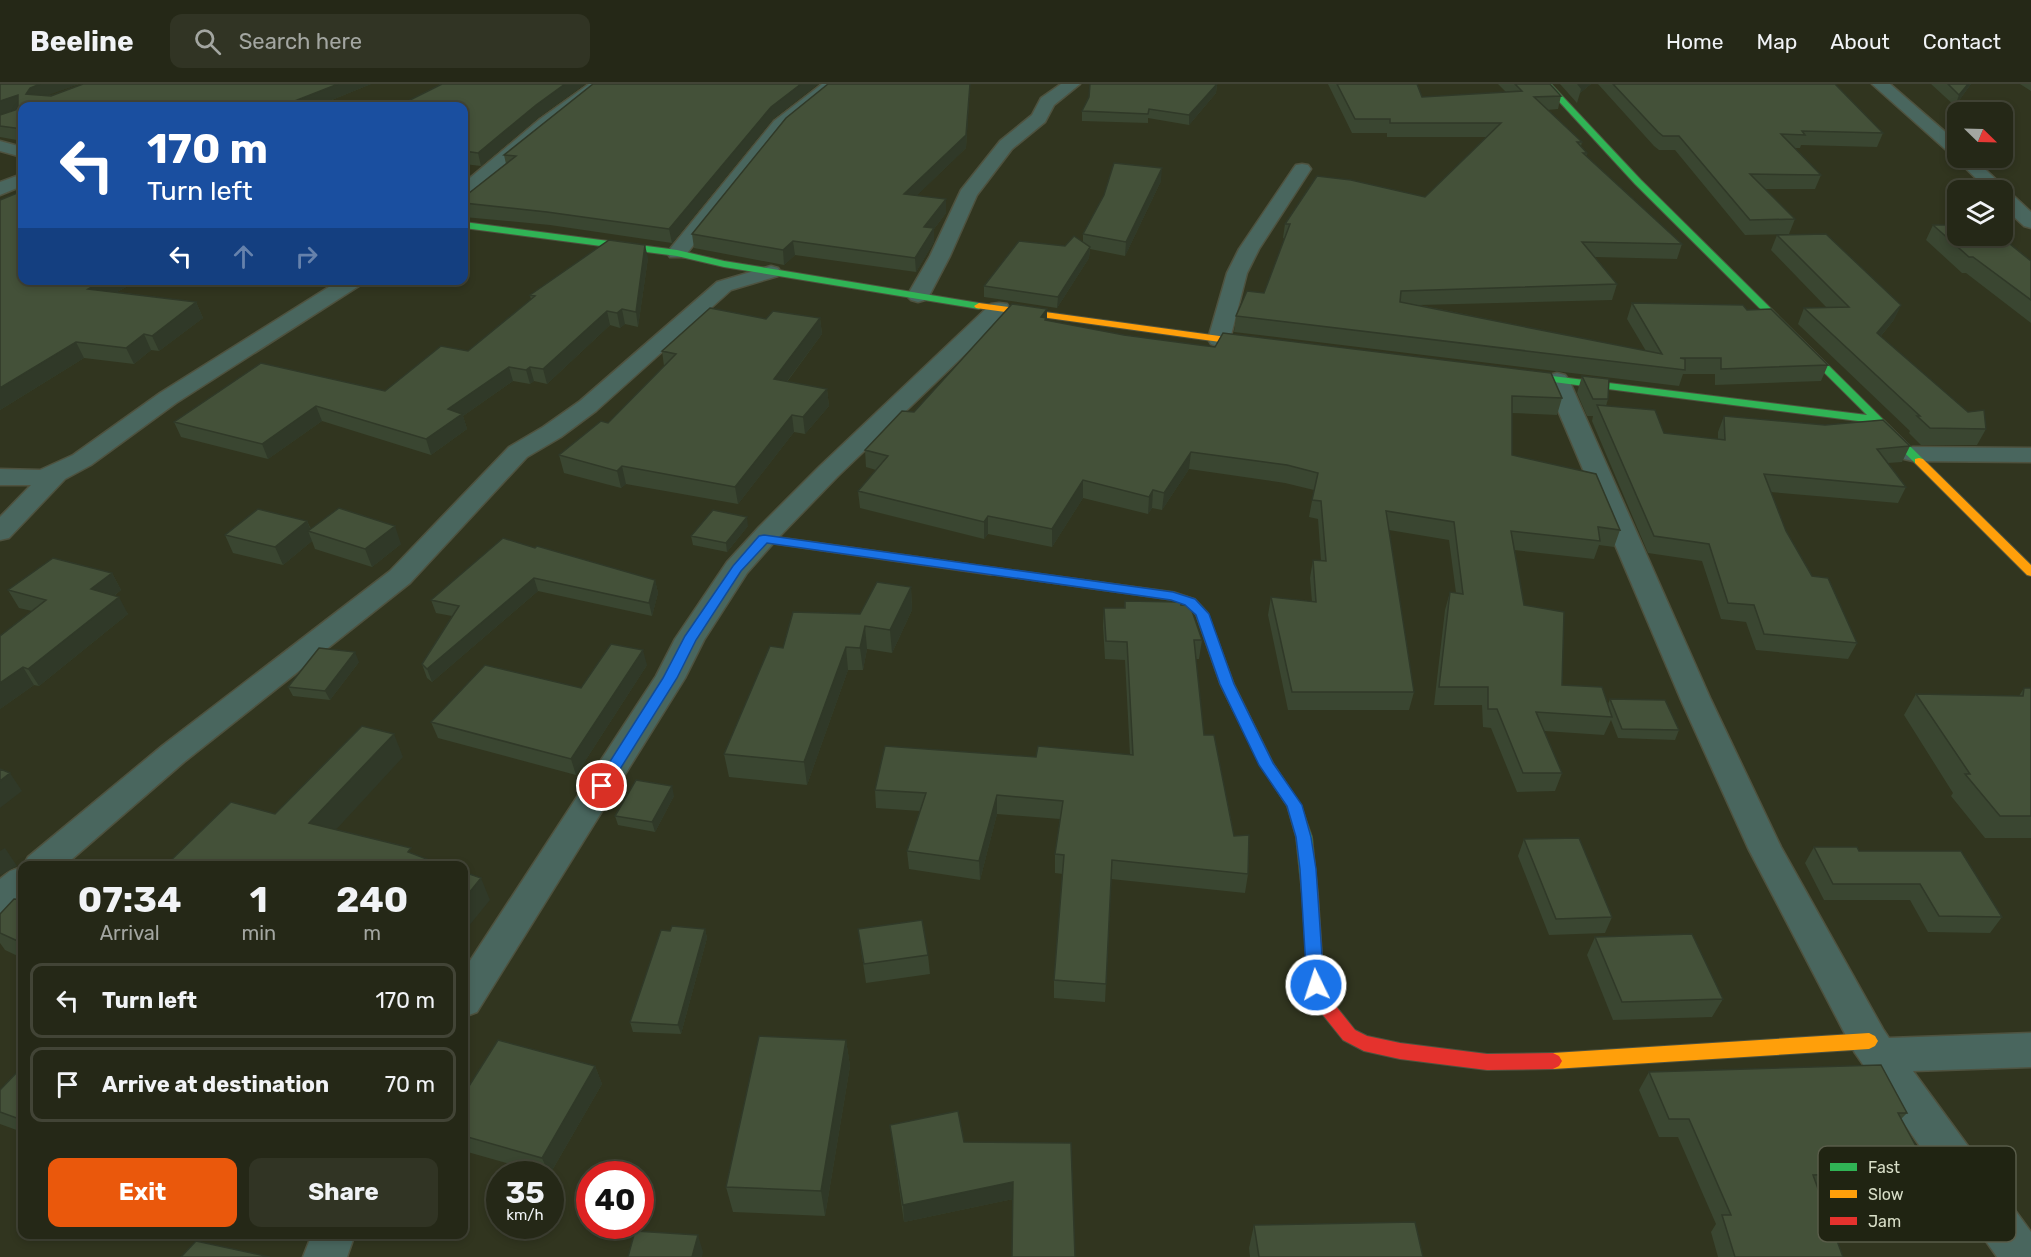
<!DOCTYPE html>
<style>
:root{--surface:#252817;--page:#313424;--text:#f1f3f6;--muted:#a3a6a1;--line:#424436;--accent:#ea580c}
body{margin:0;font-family:Rubik,sans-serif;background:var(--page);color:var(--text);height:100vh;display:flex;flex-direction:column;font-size:22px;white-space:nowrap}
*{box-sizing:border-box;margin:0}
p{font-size:20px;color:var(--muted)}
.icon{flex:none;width:33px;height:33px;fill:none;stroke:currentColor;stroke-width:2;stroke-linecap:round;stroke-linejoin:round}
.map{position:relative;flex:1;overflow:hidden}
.sheet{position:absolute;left:18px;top:777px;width:450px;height:378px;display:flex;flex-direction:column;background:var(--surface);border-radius:12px;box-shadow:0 3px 9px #0003,0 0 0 2px var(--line)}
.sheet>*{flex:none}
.banner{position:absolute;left:18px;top:18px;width:450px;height:183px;border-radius:12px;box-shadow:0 3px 9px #0003,0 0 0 2px var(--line);background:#1a4fa0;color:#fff;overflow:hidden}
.needle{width:39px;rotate:113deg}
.controls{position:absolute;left:1947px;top:18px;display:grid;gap:12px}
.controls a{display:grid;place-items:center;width:66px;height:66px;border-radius:12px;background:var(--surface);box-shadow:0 3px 9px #0003,0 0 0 2px var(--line);font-size:30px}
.speed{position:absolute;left:486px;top:1077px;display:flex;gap:12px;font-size:30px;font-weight:700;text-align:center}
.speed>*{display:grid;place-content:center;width:78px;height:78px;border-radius:50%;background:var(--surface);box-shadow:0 3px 9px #0003,0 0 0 2px var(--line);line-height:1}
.speed small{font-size:15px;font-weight:400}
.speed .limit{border:9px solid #d22;background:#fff;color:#111}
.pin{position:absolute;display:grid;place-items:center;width:51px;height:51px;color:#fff;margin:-26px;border:3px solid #fff;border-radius:50%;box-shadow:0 2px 6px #0007}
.me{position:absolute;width:66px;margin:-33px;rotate:356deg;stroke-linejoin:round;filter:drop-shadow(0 0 4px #0008)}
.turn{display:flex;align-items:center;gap:21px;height:126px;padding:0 30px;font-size:27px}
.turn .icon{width:78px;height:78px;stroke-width:2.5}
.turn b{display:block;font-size:42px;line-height:51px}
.lanes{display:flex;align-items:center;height:57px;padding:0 30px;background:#0003;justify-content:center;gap:30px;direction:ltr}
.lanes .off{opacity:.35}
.eta{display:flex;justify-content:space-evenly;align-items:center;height:102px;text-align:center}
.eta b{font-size:36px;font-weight:700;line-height:42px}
.action{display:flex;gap:12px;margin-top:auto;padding:12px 30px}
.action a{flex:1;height:69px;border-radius:12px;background:var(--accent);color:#fff;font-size:24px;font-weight:700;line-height:69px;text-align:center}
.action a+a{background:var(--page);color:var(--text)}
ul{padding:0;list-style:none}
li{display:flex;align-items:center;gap:18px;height:75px;margin:0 12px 9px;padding:0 18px;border:3px solid var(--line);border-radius:12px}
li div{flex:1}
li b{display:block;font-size:22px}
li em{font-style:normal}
header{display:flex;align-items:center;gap:36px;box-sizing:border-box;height:84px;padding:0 30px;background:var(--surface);border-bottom:2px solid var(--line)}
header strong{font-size:28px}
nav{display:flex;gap:33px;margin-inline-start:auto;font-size:21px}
.search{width:420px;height:54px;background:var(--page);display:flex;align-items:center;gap:15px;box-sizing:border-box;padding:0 21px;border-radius:12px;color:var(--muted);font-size:22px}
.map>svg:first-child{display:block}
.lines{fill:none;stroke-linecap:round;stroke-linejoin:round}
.street-casing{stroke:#4e523f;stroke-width:3}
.fast-casing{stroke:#4e523f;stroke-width:2}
.slow-casing{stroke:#4e523f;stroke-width:2}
.jam-casing{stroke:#4e523f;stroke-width:2}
.street{fill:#49665e;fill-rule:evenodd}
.fast{fill:#30b455;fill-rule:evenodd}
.slow{fill:#ff9f0a;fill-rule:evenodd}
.jam{fill:#e5322d;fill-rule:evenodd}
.wall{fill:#3a4631}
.shaded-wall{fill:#303928}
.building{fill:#445139;stroke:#303928;stroke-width:1.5}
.route{fill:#1a73e8;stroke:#114b97;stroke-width:1.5}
.key{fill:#202412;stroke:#585c49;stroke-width:1.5}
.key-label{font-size:16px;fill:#d9dfc8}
</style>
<header>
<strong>Beeline</strong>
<div class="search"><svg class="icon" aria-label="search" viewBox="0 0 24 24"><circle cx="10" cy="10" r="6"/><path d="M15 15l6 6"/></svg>Search here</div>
<nav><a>Home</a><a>Map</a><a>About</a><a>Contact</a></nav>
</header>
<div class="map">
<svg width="2031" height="1173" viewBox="0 0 2031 1173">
<rect width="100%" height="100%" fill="#31351f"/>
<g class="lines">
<defs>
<path id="street" d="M589,0H607L552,43L471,112L464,113V99L540,35Z
M822,0H840L786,45L684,173H670L667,169L670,165L774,37Z
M1061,0H1080L1054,21L1045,38L1012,65L977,111L950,172L929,212L925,216L918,218L911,216L907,212L930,172L961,106L1000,57L1032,31L1041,14Z
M1872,0H1890L1958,59V74H1973L2031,128V144L2024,142L2002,122V106H1988L1954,73Z
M0,57L22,63V73L0,67Z
M1302,80L1308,81L1311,85L1259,165L1247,189L1230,255L1227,260L1219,262L1211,260L1208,255L1227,189L1239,165L1293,85L1296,81Z
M22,90V102L0,111V98Z
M771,182L778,184L781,188L778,192L731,206L596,327L561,353L527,373L410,499L184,678L64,782H23L28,773L162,662L390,487L509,363L543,343L580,317L717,198Z
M340,196H365L362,200L176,319L91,381L65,395L9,454L0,456V433L31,401H0V385L40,386L73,371L160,309Z
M999,219L1007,220L1010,225L1007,230L838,392L777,455L747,489L704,556L685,594L477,928L464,933V886L656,592L675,555L727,478L759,443L820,382L991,220Z
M1557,289L1565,291L1569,296L1711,616L1781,763L1883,945L1889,954L2031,949V983L1913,987L2031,1148V1173H1997L1855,969L1748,764L1681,616L1545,296L1549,291Z
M1913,363L2031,364V378L1913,377L1904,375L1901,370L1904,365Z
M22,783V817L13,825L0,829V795L10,787Z
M312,1150H355L347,1173H303Z"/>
<path id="fast" d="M1543,0H1551L1641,96L1923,375V379H1915L1874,339L1507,292L1506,290L1511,287L1867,331L1635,100Z
M464,138L677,166L724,177L979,219L984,222L979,225L724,183L677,172L464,144Z
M991,483L1174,508L1195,515L1208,529L1234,600L1273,679L1301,721L1312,753L1318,810L1316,814L1310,816L1304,814L1302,810L1296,753L1287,722L1260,681L1220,600L1196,531L1185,521L1172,516L987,490L985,487Z"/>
<path id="slow" d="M979,219L1263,258L1268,261L1263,264L976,224L974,222Z
M1919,374L1923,375L2031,481V492L2027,491L1915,379V375Z
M1869,949L1875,952L1878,957L1875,962L1869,965L1553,985L1547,982L1544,977L1547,972L1553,969Z"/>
<path id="jam" d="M764,451L991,483L997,487L991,491L760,458L758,455Z
M1310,804L1316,806L1318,810L1324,901L1331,916L1355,946L1367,952L1400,959L1487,970L1553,969L1559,972L1562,977L1559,982L1553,985L1487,986L1400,975L1364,967L1343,956L1319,926L1308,901L1302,810L1304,806Z"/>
</defs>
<!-- street casing -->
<use href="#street" class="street-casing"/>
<!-- fast casing -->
<use href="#fast" class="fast-casing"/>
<!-- slow casing -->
<use href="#slow" class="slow-casing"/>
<!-- jam casing -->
<use href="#jam" class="jam-casing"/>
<!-- street -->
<use href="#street" class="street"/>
<!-- fast -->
<use href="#fast" class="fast"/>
<!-- slow -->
<use href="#slow" class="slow"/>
<!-- jam -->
<use href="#jam" class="jam"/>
</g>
<!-- wall -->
<path class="wall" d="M0,0H79L47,11L371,0L317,22H22V57L0,53Z
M439,0H585L539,33L481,82L464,80V22Z
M593,0H818L773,35L672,159L550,141L464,133V113L506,80L504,71Z
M828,0H970L966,64L917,111L946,129L934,145V158L916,188L795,171L784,181L694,164L692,150Z
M1217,0L1216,9L1189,41L1148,34V39L1082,37V27Z
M1328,0H1417L1422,13L1506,8L1498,0H1550L1561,12L1558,25L1547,26L1582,58L1581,62L1587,69L1586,73L1682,160L1677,175L1595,173L1617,200L1612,216L1419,221L1646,267L1627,235L1632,219L1747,226L1828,281L1821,297L1715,301V290H1683L1679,302L1234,248L1236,232L1264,209L1285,155L1283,154L1285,140L1425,113L1487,53H1387V49H1352Z
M1560,0H1591L1580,9L1577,19Z
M1598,0H1835L1883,49L1877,63L1801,61L1800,64H1795L1821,91L1815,105H1764L1795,135L1789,150L1745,151L1675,66H1659L1654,62Z
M1931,0H1971L1955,22Z
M2020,0H2031V7Z
M1161,97L1125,172L1090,165L1089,174L1057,224L984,213V202L1083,158V150Z
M0,116L139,196L117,208L196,218L203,234L159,267L151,266L134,280L84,274L0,326Z
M1933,141L2031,177V239L1966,189H1962L1926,156Z
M1777,151L1901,221L1893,237L1881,252L1986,345L1977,361H1921L1909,349L1910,347L1798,240L1804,224H1827L1771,166Z
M648,174L638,243L625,240L620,244L610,241L547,300L534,297L530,300L513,297L463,332L467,345L431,371L322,337L268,375L181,353L174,338L385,307L468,267L531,216L530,211Z
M1047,225V237L1124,251L1562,314L1557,331L1512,329V371L1620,446L1614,463L1599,461L1594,475L1514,466L1524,521L1562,601L1608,620L1610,615L1679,646L1675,656L1618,654L1611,636L1604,651L1544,647L1562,689L1555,707L1517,708L1491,644L1483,643L1482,621H1434L1445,526L1450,508L1456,509L1449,456L1389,446L1414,608L1409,626H1288L1268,531L1271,513L1312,518L1310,494L1313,476L1321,477L1318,435L1309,433L1314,406L1285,399L1189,385L1162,426L1152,424L1148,430L1083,414L1052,463L988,450L984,455L860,424L858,407L876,386L866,383L865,366Z
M820,234L822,250L787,298L827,305L829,322L805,350L794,348L738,420L626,400L621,404L564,389L559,371L608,339L664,282L662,267L766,235Z
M1582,292L1608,315L1606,322L1664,349L1718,355V348L1724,332L1910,362L1902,378L1888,379L1906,403L1898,419L1770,408L1786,447L1812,492L1857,559L1848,575L1756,566L1746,538L1721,535L1702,477L1648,469L1592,337L1593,332H1587L1577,309Z
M307,437L311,445L401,460L372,483L315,465L312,457L283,481L233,469L225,451Z
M748,442L727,468L693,461L691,452Z
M535,464L655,496L658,509L652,532L538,507L432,598L427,594L422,580L452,532L436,529L431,516Z
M112,489L121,506L114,512L128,530L39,602L34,601L0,625L32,527L19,524L8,506Z
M911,503L912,526L892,569L867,565L863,586H848L807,701L729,693L724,670L783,564L860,530Z
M1125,517L1181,521L1202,556L1199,575H1196L1204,651L1234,752L1248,790L1245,809L1111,795L1105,918L1054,914V896L1063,790L1055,789V770L1060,735L997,730L980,796L909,785L907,767L920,727L876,724L875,706L1036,673L1130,671L1125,576L1105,575L1103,542L1104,524H1124Z
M359,578L330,616L293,612L288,603Z
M647,581L576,691L438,654L431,638L581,604Z
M2024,604H2031V754H1985L1951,712L1953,709L1904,631L1916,610L2019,612Z
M674,712L655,748L618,741L615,732Z
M1524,755L1612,833L1605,849L1549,851L1518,772Z
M1814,763L1859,767L2002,833L1990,849L1928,848L1910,816H1824L1805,779Z
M22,816V874L5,866L0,859V830Z
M705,845L707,854L681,950L633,948L630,938L670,847Z
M858,845L928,871L930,890L866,899Z
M1595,853L1723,915L1712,933L1613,936L1587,871Z
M846,956L850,982L825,1132L733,1128L726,1103Z
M595,982L602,1000L550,1090H546L464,1067V1010Z
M22,983V1048L0,1040V1006Z
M1649,988L1907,1029L1901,1035L1930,1088L1915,1105L1820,1108L1843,1173H1718L1711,1148L1716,1140L1678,1053H1659L1639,1006Z
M890,1041L964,1058L1013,1115L904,1138Z
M1254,1141L1423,1173H1250L1249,1164Z"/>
<!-- shaded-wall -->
<path class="shaded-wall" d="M40,0H79L35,16L26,10L30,4Z
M338,0H371L317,22H282Z
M565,0H585L539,33L481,82L478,69L536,21Z
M801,0H818L773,35L672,159L669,145L771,23Z
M970,0L966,64L905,123L904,110Z
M1217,0L1216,9L1189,41V31Z
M1577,0H1591L1580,9L1581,5Z
M1968,0H1971L1955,22L1959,11Z
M18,11L22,23L0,31V17Z
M1162,84L1161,97L1125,172L1126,158Z
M946,115V129L934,145V158L916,188L915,174L924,143Z
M793,157L795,171L784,181L783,166Z
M645,161L648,174L638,243L636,228Z
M1090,163L1089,174L1057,224L1058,213Z
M104,196H139L95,220L88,205Z
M196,218L203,234L159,267L152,252Z
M1901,221L1893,237L1870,265L1877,249Z
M622,225L625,240L620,244L617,229Z
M1047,225L1046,251L1041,233Z
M607,227L610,241L547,300L543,285Z
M820,234L822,250L776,312L774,295Z
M144,250L151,266L134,280L126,264Z
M76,258L84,274L0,326V304Z
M509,283L513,297L463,332L467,345L431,371L426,355L448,325Z
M530,283L534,297L530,300L526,286Z
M827,305L829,322L805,350L803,333Z
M316,322L322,337L268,375L262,360Z
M792,331L794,348L738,420L735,403Z
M1191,368L1189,385L1162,426L1164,409Z
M622,382L626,400L621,404L617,387Z
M1083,396V414L1052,463V445Z
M1153,406L1152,424L1148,430L1149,413Z
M988,432V450L984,455V438Z
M747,433L748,442L727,468L726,459Z
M307,437L312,449L308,447L312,457L283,481L275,463Z
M395,442L401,460L372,483L365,465Z
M112,489L121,506L101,522L91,505Z
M534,494L538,507L432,598L427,585Z
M655,496L658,509L652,532L649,519Z
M911,503L912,526L892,569L890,546Z
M119,513L128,530L39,602L28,585Z
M865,542L867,565L863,586L860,564Z
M846,563L848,586L807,701L804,678Z
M643,566L647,581L576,691L571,675Z
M355,568L359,578L330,616L325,607Z
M23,583L34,601L0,625V599Z
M394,650L403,673L321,762L309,739Z
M10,689L22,707L0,724V697Z
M672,702L674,712L655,748L652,738Z
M997,711V730L980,796L979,777Z
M5,764L17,782L1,791L0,790V767Z
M481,794L490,816L464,848V815Z
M705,845L707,854L681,950L678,941Z
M846,956L850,982L825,1132L821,1107Z
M595,982L602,1000L550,1090H549L542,1074Z
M1013,1098V1115L904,1138L903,1121Z
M698,1151L703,1168L702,1173H692Z"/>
<!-- building -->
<path class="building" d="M0,0H40L30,4L26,10L51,12L83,0H338L282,22H22V45L0,42V31L18,25V11L0,17Z
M442,0H565L536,21L478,69L464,67V22H398Z
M593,0H801L771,23L669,145L547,128L464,119V113L516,72L504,71Z
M828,0H970L966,51L904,110L946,115L924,143L934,144L915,174L793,157L783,166L692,150L786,34Z
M1090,0H1217L1189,31L1149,25L1148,30L1082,27L1089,13Z
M1337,0H1417L1422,13L1522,7L1515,0H1550L1561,12L1534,13L1582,58H1577L1587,69H1583L1682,160L1582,158L1617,200L1401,207L1400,218L1662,270L1632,219L1743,221L1747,226L1771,225L1828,281L1721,285V274H1680L1685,275V286L1236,232L1247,207L1264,209L1290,140H1285L1317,92L1351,96L1425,113L1501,39H1390V35H1355Z
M1613,0H1835L1883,49L1802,47L1805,51L1781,50L1821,91L1750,90L1795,135L1750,136L1679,52H1663L1658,48Z
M1948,0H1968L1959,11Z
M1114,79L1162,84L1126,158L1083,150L1104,111Z
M22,107V196H104L88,205L196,218L152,252L144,250L126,264L76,258L0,304V116Z
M1933,141H1958V152H2000L2031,177V216L1973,173H1969Z
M1826,150L1901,221L1877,249L1968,328L1984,326L1986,345L1930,344L1917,332H1920L1804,224L1849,223L1777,151Z
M1074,152L1090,163L1058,213L984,202L1019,157L1065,162Z
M609,156L645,161L636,228L622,225L617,229L607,227L543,285L530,283L526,286L509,283L448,325L462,330L426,355L316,322L262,360L174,338L261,279L385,307L441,262L468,267L535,212L530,211Z
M1012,220L1047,225L1041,233L1046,234L1045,236L1124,251L1199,261L1215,263L1223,249L1551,289L1562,314L1512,312V371L1596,390L1620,446L1598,443L1600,457L1511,447L1524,521L1564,528L1562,601L1602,603L1612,633L1536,628L1562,689H1523L1497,625H1488V603H1439L1450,508L1463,510L1454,438L1386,427L1414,608H1292L1271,513L1316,518L1313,476L1326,477L1321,417L1312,416L1318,389L1287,381L1191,368L1164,409L1153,406L1149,413L1083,396L1052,445L988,432L984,438L858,407L888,372L865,366L902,327L914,328Z
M710,224L766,235L773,227L820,234L774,295L827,305L803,333L792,331L735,403L622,382L617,387L559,371L601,337L608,339L676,270L662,267Z
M1582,292L1609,295L1608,315H1593Z
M1597,321L1655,326L1664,349L1725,356L1724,332L1825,341L1883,336L1910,362L1877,365L1906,403L1764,390L1786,447L1812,492L1828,494L1857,559L1764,550L1754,521L1728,519L1709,460L1654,452Z
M339,424L395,442L365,465L308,447Z
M258,425L307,437L275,463L225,451Z
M713,426L747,433L726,459L691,452Z
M503,454L535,464L537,462L655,496L649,519L534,494L427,585L422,580L459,522L431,516Z
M53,474L112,489L91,505L119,513L28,585L23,583L0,599V552L46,516L8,506Z
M877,498L911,503L890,546L865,542L860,564L846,563L804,678L724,670L770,562L783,564L793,528L860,530Z
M1125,517L1181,518V521H1190L1202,556H1194L1204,651H1214L1234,752L1249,751L1248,790L1112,776L1106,900L1054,896L1064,771L1055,770L1063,717L997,711L979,777L907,767L926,709L875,706L885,662L1036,673L1038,662L1133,671L1127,558L1106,557L1104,524H1125Z
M611,560L643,566L571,675L431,638L485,581L581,604Z
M319,564L355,568L325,607L288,603Z
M2024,604H2031V732H2000L1965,690H1970L1916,610L2023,612Z
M1610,615L1665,616L1679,646L1622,645Z
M362,642L394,650L309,739L411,764L408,768L445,782H165L231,718L275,730Z
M0,685L10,689L0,697Z
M636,696L672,702L652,738L615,732Z
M1579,754L1612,833L1556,835L1524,755Z
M1814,763H1857L1859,767H1961L2002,833L1939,832L1920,800H1833Z
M464,788L481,794L464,815Z
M14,815L22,816V859L0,849V830Z
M922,836L928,871L864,880L858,845Z
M672,842L705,845L678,941L630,938L661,846L670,847Z
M1692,850L1723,915L1622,918L1595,853Z
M759,952L846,956L821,1107L726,1103Z
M498,956L595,982L542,1074L464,1052V1010Z
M1881,981L1907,1029H1898L1930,1088L1813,1091L1843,1173H1735L1722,1131H1731L1689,1035H1669L1649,988Z
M22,983V1036L0,1028V1006Z
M958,1027L964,1058L1071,1059L1075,1173H1012L1013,1098L903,1121L890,1041Z
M1415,1138L1423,1173H1259L1254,1141Z
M635,1147L698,1151L692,1173H628Z
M196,1157L270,1173H181Z"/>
<!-- route -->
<path class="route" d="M764,451L1173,508L1195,515L1209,530L1234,600L1273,679L1302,721L1311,753L1316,785L1324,901L1322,906L1316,908L1310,906L1307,901L1300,785L1296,753L1287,722L1259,681L1220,600L1196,531L1185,521L1171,516L767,459L741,487L696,556L677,594L607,706H597L595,702L597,698L663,594L685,552L733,482L759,452Z"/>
<!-- legend -->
<rect x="1818" y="1062" width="198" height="96" rx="9" class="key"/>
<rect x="1830" y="1079" width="27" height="8" fill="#30b455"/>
<rect x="1830" y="1106" width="27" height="8" fill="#ff9f0a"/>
<rect x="1830" y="1133" width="27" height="8" fill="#e5322d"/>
<g class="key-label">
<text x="1868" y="1089">Fast</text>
<text x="1868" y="1116">Slow</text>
<text x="1868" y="1143">Jam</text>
</g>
</svg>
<div class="controls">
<a><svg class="needle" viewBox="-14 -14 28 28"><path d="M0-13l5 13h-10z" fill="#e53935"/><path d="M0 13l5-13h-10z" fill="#a3a6a1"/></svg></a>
<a><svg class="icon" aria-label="layers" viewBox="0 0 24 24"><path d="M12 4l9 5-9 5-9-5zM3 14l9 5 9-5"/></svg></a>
</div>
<div class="speed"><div>35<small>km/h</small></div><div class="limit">40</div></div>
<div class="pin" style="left:602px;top:702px;background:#d93025"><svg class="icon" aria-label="arrive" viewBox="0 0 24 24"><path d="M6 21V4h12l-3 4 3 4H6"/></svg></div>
<svg class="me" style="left:1316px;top:901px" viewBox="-20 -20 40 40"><circle r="17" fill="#1a73e8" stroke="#fff" stroke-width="3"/><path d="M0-11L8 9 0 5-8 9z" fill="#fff"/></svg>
<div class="banner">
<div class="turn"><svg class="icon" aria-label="left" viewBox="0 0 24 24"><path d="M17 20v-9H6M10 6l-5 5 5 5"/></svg><div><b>170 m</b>Turn left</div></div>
<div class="lanes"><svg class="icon" aria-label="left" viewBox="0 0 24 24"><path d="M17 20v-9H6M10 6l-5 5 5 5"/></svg><svg class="icon off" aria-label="ahead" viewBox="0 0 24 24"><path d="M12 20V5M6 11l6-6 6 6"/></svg><svg class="icon off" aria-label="right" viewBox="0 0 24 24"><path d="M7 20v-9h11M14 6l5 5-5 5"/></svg></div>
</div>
<section class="sheet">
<div class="eta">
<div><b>07:34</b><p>Arrival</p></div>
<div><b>1</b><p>min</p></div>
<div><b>240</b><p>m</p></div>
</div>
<ul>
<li><svg class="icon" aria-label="left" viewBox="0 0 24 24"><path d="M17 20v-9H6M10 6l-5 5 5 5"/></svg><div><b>Turn left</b></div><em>170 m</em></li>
<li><svg class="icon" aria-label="arrive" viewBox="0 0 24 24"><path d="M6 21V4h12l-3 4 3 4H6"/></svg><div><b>Arrive at destination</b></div><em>70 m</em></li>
</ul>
<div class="action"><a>Exit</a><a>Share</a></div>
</section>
</div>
